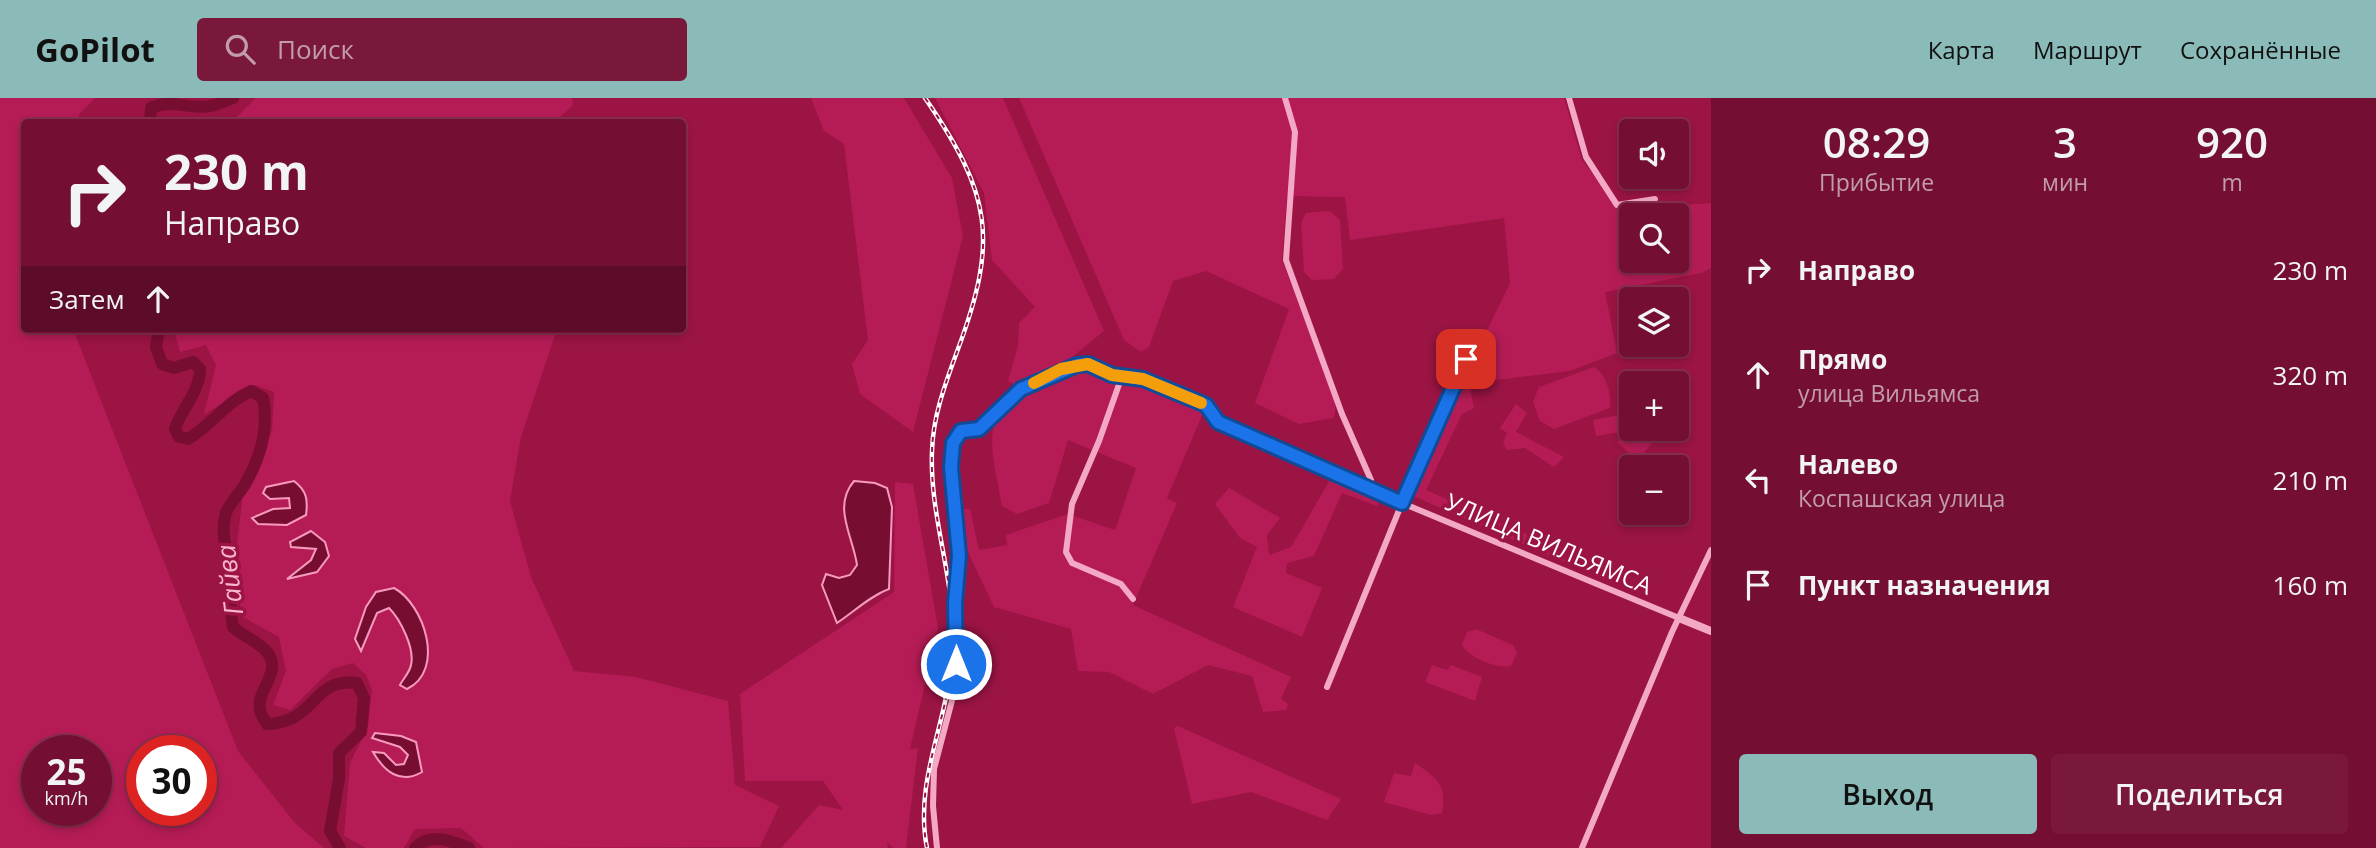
<!DOCTYPE html>
<html lang="ru">
<meta charset="utf-8">
<style>
:root{--surface:#740f33;--page:#79183b;--text:#f1f3f6;--muted:#c29cac;--line:#862f4e;--accent:#8bbbb9}
body{margin:0;font-family:"Open Sans",sans-serif;background:var(--page);color:var(--text);height:100vh;display:flex;flex-direction:column;font-size:26px;white-space:nowrap}
*{box-sizing:border-box;margin:0}
p{font-size:23px;color:var(--muted)}
.icon{flex:none;width:38px;height:38px;fill:none;stroke:currentColor;stroke-width:2;stroke-linecap:round;stroke-linejoin:round}
.map{position:relative;flex:1;overflow:hidden}
.panel{display:flex;flex-direction:column;background:var(--surface);width:665px}
.panel>*{flex:none}
.guide{position:absolute;left:21px;top:21px;width:665px;height:214px;border-radius:7px;box-shadow:0 4px 10px #0003,0 0 0 2px var(--line);background:#740f33;color:var(--text);overflow:hidden}
.tools{position:absolute;left:1619px;top:21px;display:grid;gap:14px}
.tools a{display:grid;place-items:center;width:70px;height:70px;border-radius:7px;background:var(--surface);box-shadow:0 4px 10px #0003,0 0 0 2px var(--line);font-size:35px}
.speed{position:absolute;left:21px;top:637px;display:flex;gap:14px;font-size:35px;font-weight:700;text-align:center}
.speed>*{display:grid;place-content:center;width:91px;height:91px;border-radius:50%;background:var(--surface);box-shadow:0 4px 10px #0003,0 0 0 2px var(--line);line-height:1}
.speed small{font-size:18px;font-weight:400}
.speed .limit{border:10px solid #d22;background:#fff;color:#111}
.pin{position:absolute;display:grid;place-items:center;width:60px;height:60px;color:#fff;margin:-30px;border-radius:14px;box-shadow:0 4px 10px #0006}
.me{position:absolute;width:77px;margin:-38px;rotate:0deg;stroke-linejoin:round;filter:drop-shadow(0 0 5px #0008)}
.turn{display:flex;align-items:center;gap:24px;height:147px;padding:0 28px;font-size:32px}
.turn .icon{width:91px;height:91px;stroke-width:2.5}
.turn b{display:block;font-size:49px;line-height:60px}
.then{display:flex;align-items:center;height:66px;padding:0 28px;background:#0003;gap:14px;font-size:26px}
.eta{display:flex;justify-content:space-evenly;align-items:center;height:119px;text-align:center}
.eta b{font-size:42px;font-weight:600;line-height:49px}
.cta{display:flex;gap:14px;margin-top:auto;padding:14px 28px}
.cta a{flex:1;height:80px;border-radius:7px;background:var(--accent);color:#111;font-size:28px;font-weight:600;line-height:80px;text-align:center}
.cta a+a{background:var(--page);color:var(--text)}
ul{padding:0;list-style:none}
li{display:flex;align-items:center;gap:21px;height:105px;padding:0 28px}
li div{flex:1}
li b{display:block;font-size:26px}
li em{font-style:normal}
header{display:flex;align-items:center;gap:42px;box-sizing:border-box;height:98px;padding:0 35px;background:var(--accent);color:#111}
header strong{font-size:33px}
nav{display:flex;gap:38px;margin-inline-start:auto;font-size:24px}
.search{width:490px;height:63px;background:var(--page);display:flex;align-items:center;gap:18px;box-sizing:border-box;padding:0 24px;border-radius:7px;color:var(--muted);font-size:26px}
main{display:flex;flex:1;min-height:0}
.map>svg:first-child{display:block}
.green{fill:#b51c55;fill-rule:evenodd}
.water{fill:#780d32;stroke:#f69bbe;stroke-width:2}
.lines{fill:none;stroke-linecap:round;stroke-linejoin:round}
.river{stroke:#780d32;stroke-width:12}
.minor{stroke:#f3a9c5;stroke-width:6}
.tertiary{stroke:#f3a9c5;stroke-width:8}
.rail-casing{stroke:#fff;stroke-width:4.5}
.rail{stroke:#9b1444;stroke-width:2;stroke-dasharray:5;stroke-linecap:butt}
.route-casing{stroke:#114b97;stroke-width:18}
.route{stroke:#1a73e8;stroke-width:12}
.slow{stroke:#f59e0b;stroke-width:12}
.labels{text-anchor:middle;dominant-baseline:central;stroke-width:7;stroke-linejoin:round;paint-order:stroke}
.street-label{font-size:24px;fill:#fff;stroke:#9b1444}
.water-label{font-size:26px;font-style:italic;fill:#fab6cf;stroke:#9b1444}
</style>
<header>
<strong>GoPilot</strong>
<div class="search"><svg class="icon" aria-label="search" viewBox="0 0 24 24"><circle cx="10" cy="10" r="6"/><path d="M15 15l6 6"/></svg>Поиск</div>
<nav><a>Карта</a><a>Маршрут</a><a>Сохранённые</a></nav>
</header>
<main>
<div class="map">
<svg width="1711" height="750" viewBox="0 0 1711 750">
<rect width="100%" height="100%" fill="#9b1444"/>
<!-- green -->
<path class="green" d="M0,0H95L79,16L78,24H24V231H73L238,653L294,724L324,750H0ZM37,653H96V712H37ZM142,653H201V712H142Z
M256,0H572L573,7L555,24H218L238,18Z
M811,0H904L952,80L963,138L913,334L860,296L852,266L868,242L844,46L824,33Z
M935,0H1003L1104,233L1072,259L1014,286L1008,283L1018,248L1019,225L1035,209L992,162L984,95Z
M1019,0H1564L1582,62L1621,111L1711,105V170L1701,175L1605,194L1617,255L1570,273L1488,283L1468,271L1510,185L1504,120L1350,142L1345,99L1287,98L1282,162L1336,304L1334,320L1299,326L1255,305L1289,211L1206,173L1173,183L1149,249L1141,254L1124,242ZM1631,117H1676V163H1631Z
M1330,113L1340,122L1343,171L1334,181L1312,182L1304,174L1301,125L1306,115Z
M174,231H557L521,339L510,403L531,479L574,573L636,579L728,603L735,687L779,708L760,749L484,750L461,730L415,731L404,750H366L344,738L350,665L368,629L372,592L366,577L353,565L332,571L290,612L273,607L286,573L279,539L241,518L237,446L243,396L272,333L274,294L255,287L204,316L216,267L206,247L180,254Z
M1594,269C1607,277 1611,295 1610,310L1554,331L1540,323L1533,304L1539,289Z
M1088,273L1109,285L1141,287L1203,315L1167,400L1177,405L1133,507L1291,579L1281,601L1288,606L1286,612L1263,614L1252,578L1208,567L1153,596L1109,574L1078,573L1071,531L994,509L965,448L963,411H970L979,452L1007,447L1006,437L1068,416L1115,432L1136,370L1068,342L1049,405L1017,416L1002,408C999,388 989,352 993,332C999,293 1054,275 1088,273Z
M1463,282L1469,284L1474,310L1462,316L1426,392L1570,455L1566,465L1411,397Z
M1516,306L1527,315L1516,334L1564,359L1554,369L1525,350L1507,352L1503,345L1507,335L1500,330Z
M1624,316L1626,333L1596,338L1593,322Z
M1629,335L1644,336L1652,345L1637,363L1617,344Z
M1331,380L1380,401L1377,408L1342,395L1314,458L1287,465L1286,475L1322,490L1302,539L1233,509L1257,449L1240,440L1215,406L1229,390L1280,420L1267,437L1269,457L1291,449Z
M895,384L913,386L938,530L910,651L918,650L906,750H893L887,744L888,750H781L819,707L843,712L823,683H745L740,596L894,494Z
M1476,531L1513,547L1517,555L1511,568C1498,572 1468,559 1462,547L1467,534Z
M1432,567L1447,572L1451,567L1482,579L1475,603L1425,584Z
M1178,628L1341,701L1327,722L1251,694L1192,706L1174,630Z
M1415,665C1438,681 1447,686 1442,715L1431,717L1384,704L1394,675L1411,678Z"/>
<!-- water -->
<path class="water" d="M294,383C307,393 308,402 306,417L287,427L258,426L252,420L273,411L290,410L289,400L270,401L263,395L266,389Z
M854,383L875,385L887,390L892,409L889,491C870,498 855,513 837,525L822,487L826,476L839,480L850,477L857,467C853,438 832,409 854,383Z
M311,433L325,444L329,458L317,474L287,481L311,462L316,451L291,449L290,444Z
M394,490C424,506 446,572 407,591L400,587C403,581 410,574 411,567C415,550 400,521 389,510L377,515L361,553L355,541L366,509L376,494Z
M375,635L401,638L416,644L422,674C400,687 384,673 373,654L384,655L396,667L404,666L408,657L400,649L372,640Z"/>
<g class="lines">
<!-- river -->
<path class="river" d="M150,24L151,10C172,0 188,12 211,8C218,7 226,2 233,0
M159,231L156,249L162,266L174,270L193,264L200,271C200,293 182,310 175,331L179,339L188,341C212,327 226,304 251,293L263,300C269,331 260,361 244,388C238,397 229,406 226,415C220,434 227,451 229,469C231,489 229,509 233,529C244,539 258,543 268,555C282,575 256,592 260,612C260,616 265,622 267,626C318,624 311,579 357,585L364,600L361,634L339,655V681L330,733L340,750
M415,750C431,734 451,743 469,750"/>
<!-- minor -->
<path class="minor" d="M1285,0L1295,34L1286,162L1342,316L1371,382L1367,389
M1569,0L1586,59L1617,107L1655,101
M1122,278L1099,343L1072,406L1066,454L1072,465L1121,486L1133,501
M1327,589L1402,405L1466,260
M937,750L933,708L934,671L955,591V506L959,457L951,368L953,345L961,333L979,332L1021,291L1077,267L1088,266L1112,277L1143,281L1206,307L1218,324L1402,405L1679,520
M1582,750L1672,534L1711,452"/>
<!-- tertiary -->
<path class="tertiary" d="M1679,520L1711,533"/>
<defs>
<path id="rail" d="M925,0C991,96 999,141 958,251C946,284 933,317 932,353C929,424 960,492 952,563C946,627 914,685 927,750"/>
</defs>
<!-- rail casing -->
<use href="#rail" class="rail-casing"/>
<!-- rail -->
<use href="#rail" class="rail"/>
</g>
<g class="lines">
<defs>
<path id="route" d="M956,566L955,506L959,457L951,369L953,345L961,333L979,331L1021,291L1077,267L1088,266L1112,277L1143,281L1206,307L1218,324L1402,405L1466,261"/>
</defs>
<!-- route casing -->
<use href="#route" class="route-casing"/>
<!-- route -->
<use href="#route" class="route"/>
<!-- slow -->
<path class="slow" d="M1034,285L1061,271L1088,266L1112,277L1143,281L1201,305"/>
</g>
<g class="labels">
<!-- street labels -->
<g class="street-label">
<text transform="translate(1549 445) rotate(23)">УЛИЦА ВИЛЬЯМСА</text>
</g>
<!-- water labels -->
<g class="water-label">
<text transform="translate(229 482) rotate(-97)">Гайва</text>
</g>
</g>
</svg>
<div class="tools">
<a><svg class="icon" aria-label="sound" viewBox="0 0 24 24"><path d="M4 9h4l5-4v14l-5-4H4zM17 9q2 3 0 6"/></svg></a>
<a><svg class="icon" aria-label="search" viewBox="0 0 24 24"><circle cx="10" cy="10" r="6"/><path d="M15 15l6 6"/></svg></a>
<a><svg class="icon" aria-label="layers" viewBox="0 0 24 24"><path d="M12 4l9 5-9 5-9-5zM3 14l9 5 9-5"/></svg></a>
<a>+</a>
<a>−</a>
</div>
<div class="speed"><div>25<small>km/h</small></div><div class="limit">30</div></div>
<div class="pin" style="left:1466px;top:261px;background:#d93025"><svg class="icon" aria-label="arrive" viewBox="0 0 24 24"><path d="M6 21V4h12l-3 4 3 4H6"/></svg></div>
<svg class="me" style="left:956px;top:566px" viewBox="-20 -20 40 40"><circle r="17" fill="#1a73e8" stroke="#fff" stroke-width="3"/><path d="M0-11L8 9 0 5-8 9z" fill="#fff"/></svg>
<div class="guide">
<div class="turn"><svg class="icon" aria-label="right" viewBox="0 0 24 24"><path d="M7 20v-9h11M14 6l5 5-5 5"/></svg><div><b>230 m</b>Направо</div></div>
<div class="then">Затем<svg class="icon" aria-label="ahead" viewBox="0 0 24 24"><path d="M12 20V5M6 11l6-6 6 6"/></svg></div>
</div>
</div>
<section class="panel">
<div class="eta">
<div><b>08:29</b><p>Прибытие</p></div>
<div><b>3</b><p>мин</p></div>
<div><b>920</b><p>m</p></div>
</div>
<ul>
<li><svg class="icon" aria-label="right" viewBox="0 0 24 24"><path d="M7 20v-9h11M14 6l5 5-5 5"/></svg><div><b>Направо</b></div><em>230 m</em></li>
<li><svg class="icon" aria-label="ahead" viewBox="0 0 24 24"><path d="M12 20V5M6 11l6-6 6 6"/></svg><div><b>Прямо</b><p>улица Вильямса</p></div><em>320 m</em></li>
<li><svg class="icon" aria-label="left" viewBox="0 0 24 24"><path d="M17 20v-9H6M10 6l-5 5 5 5"/></svg><div><b>Налево</b><p>Коспашская улица</p></div><em>210 m</em></li>
<li><svg class="icon" aria-label="arrive" viewBox="0 0 24 24"><path d="M6 21V4h12l-3 4 3 4H6"/></svg><div><b>Пункт назначения</b></div><em>160 m</em></li>
</ul>
<div class="cta"><a>Выход</a><a>Поделиться</a></div>
</section>
</main>
